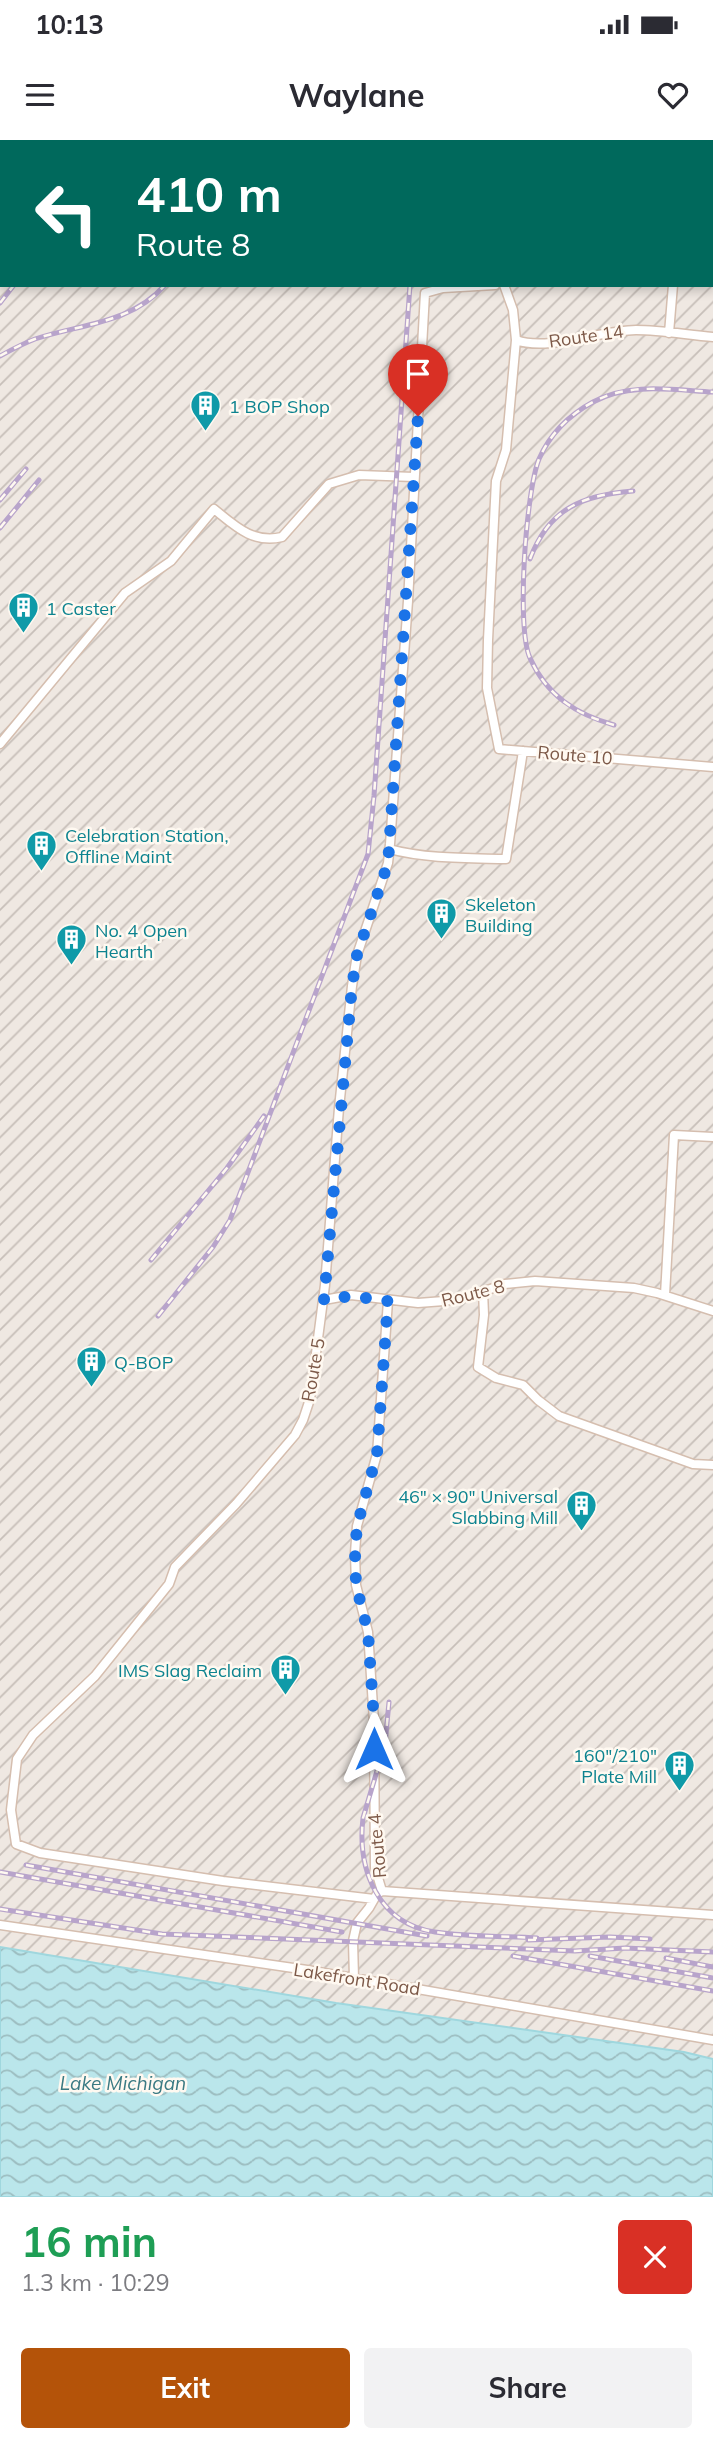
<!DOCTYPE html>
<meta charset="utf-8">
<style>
:root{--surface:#fff;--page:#f2f2f3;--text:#2b2b33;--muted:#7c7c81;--accent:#b45309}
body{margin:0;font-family:Mulish,sans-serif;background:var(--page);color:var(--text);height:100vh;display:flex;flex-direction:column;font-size:26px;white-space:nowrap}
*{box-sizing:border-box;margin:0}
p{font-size:23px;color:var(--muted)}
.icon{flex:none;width:38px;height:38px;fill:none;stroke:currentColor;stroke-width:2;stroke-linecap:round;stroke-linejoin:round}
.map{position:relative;height:2057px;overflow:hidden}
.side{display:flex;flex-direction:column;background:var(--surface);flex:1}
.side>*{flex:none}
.top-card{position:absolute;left:0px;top:0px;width:714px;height:147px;box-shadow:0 4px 10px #0003;background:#00695c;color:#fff;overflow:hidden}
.pin{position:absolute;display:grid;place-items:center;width:60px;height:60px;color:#fff;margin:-72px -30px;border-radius:50% 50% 50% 0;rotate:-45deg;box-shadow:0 0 7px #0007}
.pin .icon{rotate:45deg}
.me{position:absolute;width:77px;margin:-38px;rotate:0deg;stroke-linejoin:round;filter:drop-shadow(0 0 5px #0008)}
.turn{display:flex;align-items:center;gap:24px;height:147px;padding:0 21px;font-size:32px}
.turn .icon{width:91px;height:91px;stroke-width:2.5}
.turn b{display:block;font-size:49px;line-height:60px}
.round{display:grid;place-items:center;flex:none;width:74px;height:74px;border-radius:7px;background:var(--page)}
.head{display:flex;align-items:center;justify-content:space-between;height:119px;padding:0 21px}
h1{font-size:42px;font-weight:700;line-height:52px;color:#1e9e55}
.action{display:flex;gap:14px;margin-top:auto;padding:14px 21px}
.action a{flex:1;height:80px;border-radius:7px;background:var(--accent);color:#fff;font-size:28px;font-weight:700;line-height:80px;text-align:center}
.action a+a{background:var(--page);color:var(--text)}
.status{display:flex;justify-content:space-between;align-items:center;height:49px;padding:0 35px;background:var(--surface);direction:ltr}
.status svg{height:19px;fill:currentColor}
header{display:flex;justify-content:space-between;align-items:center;height:91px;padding:0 21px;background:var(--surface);font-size:32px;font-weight:700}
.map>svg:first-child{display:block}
.industrial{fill:url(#industrial-furrows);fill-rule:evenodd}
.water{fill:url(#water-waves);stroke:#9fd7de;stroke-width:2}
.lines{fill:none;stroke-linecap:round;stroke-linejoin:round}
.minor-casing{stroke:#d5beaf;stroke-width:11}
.minor{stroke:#fff;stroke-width:8}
.rail-casing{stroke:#b8a4cb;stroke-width:5}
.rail{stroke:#fff9f1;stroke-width:2.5;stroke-dasharray:8;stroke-linecap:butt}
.route{stroke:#1a73e8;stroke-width:12;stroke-dasharray:0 21.6}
.labels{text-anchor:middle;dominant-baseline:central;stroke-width:5;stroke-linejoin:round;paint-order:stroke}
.street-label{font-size:18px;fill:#7d5948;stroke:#fff9f1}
.culture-label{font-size:18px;fill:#0d838f;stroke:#fff9f1;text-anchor:start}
.water-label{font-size:19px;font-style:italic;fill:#3a7a83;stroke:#fff9f1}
</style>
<div class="status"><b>10:13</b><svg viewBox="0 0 49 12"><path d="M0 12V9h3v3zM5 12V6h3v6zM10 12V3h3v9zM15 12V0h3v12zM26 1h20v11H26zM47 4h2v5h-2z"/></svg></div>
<header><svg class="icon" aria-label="menu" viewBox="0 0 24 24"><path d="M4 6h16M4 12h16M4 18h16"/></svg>Waylane<svg class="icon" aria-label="heart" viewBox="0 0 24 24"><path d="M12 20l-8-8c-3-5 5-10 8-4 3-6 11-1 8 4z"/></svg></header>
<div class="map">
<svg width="713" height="2057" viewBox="0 0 713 2057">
<defs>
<pattern id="industrial-furrows" width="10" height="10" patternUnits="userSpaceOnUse" patternTransform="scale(1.75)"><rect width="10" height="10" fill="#efe8e2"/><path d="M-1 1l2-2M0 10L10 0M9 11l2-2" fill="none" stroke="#c7bfb9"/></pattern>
<pattern id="water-waves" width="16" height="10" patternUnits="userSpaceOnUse" patternTransform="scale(1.75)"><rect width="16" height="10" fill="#bae6eb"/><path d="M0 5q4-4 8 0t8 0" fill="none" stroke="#9cbdc0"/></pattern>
</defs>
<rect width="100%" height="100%" fill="#fef5e9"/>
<!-- industrial -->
<path class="industrial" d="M0,0H713V1919L684,1912L336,1863L0,1807ZM2,2H712V145H2Z"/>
<!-- water -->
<path class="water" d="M0,1807L336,1863L684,1912L713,1919V2057H0Z"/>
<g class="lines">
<defs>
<path id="minor" d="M502,2V0
M681,2V0
M504,145L513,170L516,200C548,212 601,190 636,190C661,190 688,195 713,197
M669,193L673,145
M516,200L506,310L496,341L488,500L487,548L499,609L713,627
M0,604L125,453L171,421L214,369C235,386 253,404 282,397L329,344L359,335L414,337
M389,709C427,719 467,718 506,719L523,611
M483,1151L484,1175L478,1227L496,1238L523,1245L538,1260L559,1276L693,1324L713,1325
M665,1155L674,995L713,997
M324,1160L351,1155L418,1163L444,1161L467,1157L505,1144L535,1141L634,1148L657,1153L713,1171
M382,1751L375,1728L374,1581L368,1492L356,1445L355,1413L357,1386L377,1314L388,1161
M374,1759L223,1741L40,1713L16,1704L11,1670L17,1619L33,1595L95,1536L169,1444L175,1427L236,1364L295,1295L303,1280L310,1259L325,1145L339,968L352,846L357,815L388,723L390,704L408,461L425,153L443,148L495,145
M0,1785L307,1830L713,1900
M354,1838L353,1801L357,1783L369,1768L377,1754L382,1751L713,1775"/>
</defs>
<!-- minor casing -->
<use href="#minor" class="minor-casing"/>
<!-- minor -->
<use href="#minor" class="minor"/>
<defs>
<path id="rail" d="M74,2L76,0
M96,2L97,0
M108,2L109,0
M131,2L132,0
M407,2L408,0
M425,2L426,0
M0,93L2,91
M0,107L2,105
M0,121L2,119
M0,135L2,133
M0,163L14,145
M0,216C11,210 22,204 35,199C80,184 131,184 165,145
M0,360L26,329
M0,388L39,340
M530,419C549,368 583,355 633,351
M614,585C576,574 547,556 530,518C516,488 526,351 539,319C550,294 569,275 593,262C629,242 674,250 713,252
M151,1120L227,1028L264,976
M158,1176L213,1107L230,1080L368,714L374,656L410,145
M389,1562L385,1604L363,1678C357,1729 378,1784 435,1792C468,1797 504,1796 537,1798
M26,1725L427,1796
M0,1732L342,1792
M0,1769L162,1794L575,1811L625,1808L713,1812
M528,1800L610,1797L650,1799
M513,1816L713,1851
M590,1816L713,1838
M666,1818L713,1827"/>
</defs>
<!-- rail casing -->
<use href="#rail" class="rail-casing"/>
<!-- rail -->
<use href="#rail" class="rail"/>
</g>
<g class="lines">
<!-- route -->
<path class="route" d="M374,1609V1581L368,1492L356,1445L355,1413L357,1386L377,1314L388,1161L351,1156L324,1160L352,846L357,815L388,723L389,709L418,276"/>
</g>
<!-- icons -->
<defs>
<symbol id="building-pin" viewBox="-11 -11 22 30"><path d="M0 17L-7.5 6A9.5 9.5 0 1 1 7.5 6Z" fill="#0f9aa8" stroke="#fff9f1"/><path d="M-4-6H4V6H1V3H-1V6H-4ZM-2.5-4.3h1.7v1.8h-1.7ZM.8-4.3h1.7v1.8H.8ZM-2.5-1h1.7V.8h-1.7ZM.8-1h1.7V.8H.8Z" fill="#fff"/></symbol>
</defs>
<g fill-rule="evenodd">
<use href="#building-pin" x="188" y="248" width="35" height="47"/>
<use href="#building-pin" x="6" y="450" width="35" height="47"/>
<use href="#building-pin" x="24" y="688" width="35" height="47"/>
<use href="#building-pin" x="424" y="756" width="35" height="47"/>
<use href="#building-pin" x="54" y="782" width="35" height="47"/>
<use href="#building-pin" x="74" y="1204" width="35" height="47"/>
<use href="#building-pin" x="564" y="1348" width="35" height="47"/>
<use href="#building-pin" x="268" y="1512" width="35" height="47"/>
<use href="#building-pin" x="662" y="1608" width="35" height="47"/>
</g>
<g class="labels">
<!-- street labels -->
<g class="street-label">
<text transform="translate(586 196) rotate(-8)">Route 14</text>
<text transform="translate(575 615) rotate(5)">Route 10</text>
<text transform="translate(473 1153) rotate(-14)">Route 8</text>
<text transform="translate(313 1230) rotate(-80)">Route 5</text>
<text transform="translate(377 1706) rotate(-95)">Route 4</text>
<text transform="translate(357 1839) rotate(9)">Lakefront Road</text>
</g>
<!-- culture labels -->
<g class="culture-label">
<text x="229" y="266">1 BOP Shop</text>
<text x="46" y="468">1 Caster</text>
<text x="65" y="695">Celebration Station,<tspan x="65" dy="21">Offline Maint</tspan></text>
<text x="465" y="764">Skeleton<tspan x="465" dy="21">Building</tspan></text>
<text x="95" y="790">No. 4 Open<tspan x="95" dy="21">Hearth</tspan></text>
<text x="114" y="1222">Q-BOP</text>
<text x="558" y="1356" text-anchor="end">46" × 90" Universal<tspan x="558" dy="21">Slabbing Mill</tspan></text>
<text x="262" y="1530" text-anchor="end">IMS Slag Reclaim</text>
<text x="657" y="1615" text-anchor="end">160"/210"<tspan x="657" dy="21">Plate Mill</tspan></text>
</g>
<!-- water labels -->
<g class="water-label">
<text x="123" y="1943">Lake Michigan</text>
</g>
</g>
</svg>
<div class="pin" style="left:418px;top:276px;background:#d93025"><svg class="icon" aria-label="arrive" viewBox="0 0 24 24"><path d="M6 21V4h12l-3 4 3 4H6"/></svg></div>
<svg class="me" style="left:374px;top:1609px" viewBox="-20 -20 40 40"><path d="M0-17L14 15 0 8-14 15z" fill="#1a73e8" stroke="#fff" stroke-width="4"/></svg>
<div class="top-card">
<div class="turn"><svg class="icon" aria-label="left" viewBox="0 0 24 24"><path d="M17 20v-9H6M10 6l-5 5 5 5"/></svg><div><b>410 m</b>Route 8</div></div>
</div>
</div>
<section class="side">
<div class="head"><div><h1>16 min</h1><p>1.3 km · 10:29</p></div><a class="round" style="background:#d93025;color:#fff"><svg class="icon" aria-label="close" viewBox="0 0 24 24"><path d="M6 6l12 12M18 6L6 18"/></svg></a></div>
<div class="action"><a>Exit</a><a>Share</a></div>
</section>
